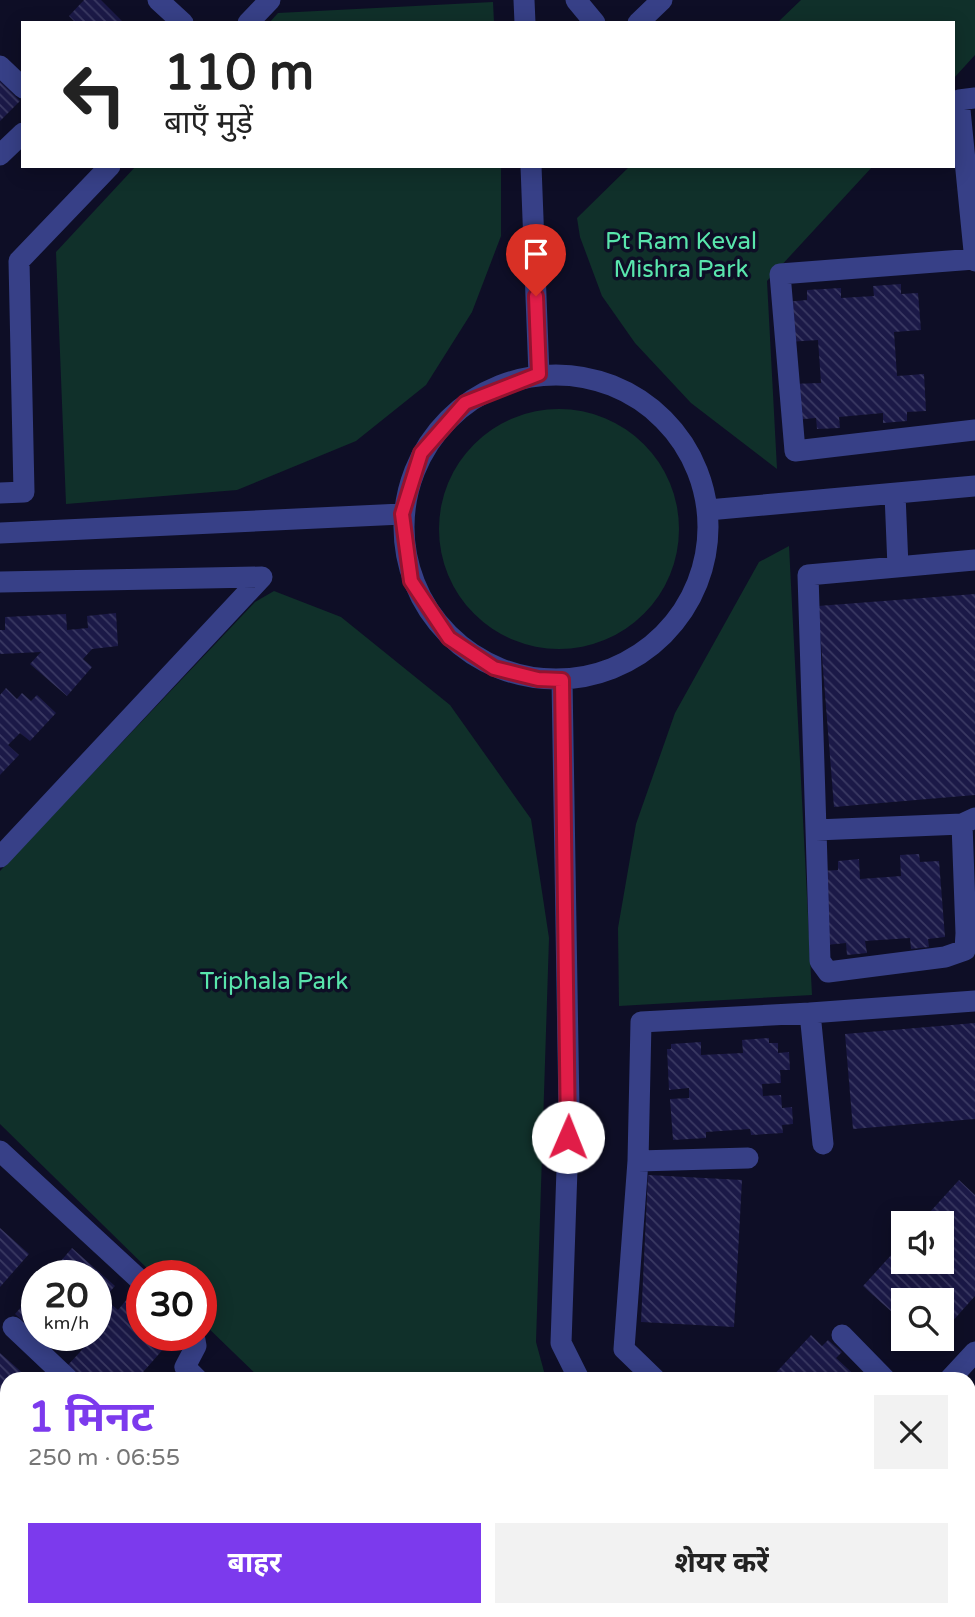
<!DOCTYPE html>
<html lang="hi">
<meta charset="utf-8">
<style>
:root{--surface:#fff;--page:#f2f2f2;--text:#222;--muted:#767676;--accent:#7c3aed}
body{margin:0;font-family:"Varela Round","Noto Sans Devanagari",sans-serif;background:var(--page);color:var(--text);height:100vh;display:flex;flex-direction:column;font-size:26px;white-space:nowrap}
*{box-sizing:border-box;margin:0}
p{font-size:23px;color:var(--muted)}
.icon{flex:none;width:38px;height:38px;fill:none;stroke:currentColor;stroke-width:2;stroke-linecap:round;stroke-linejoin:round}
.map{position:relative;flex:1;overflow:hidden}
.details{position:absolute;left:0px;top:1372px;width:976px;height:245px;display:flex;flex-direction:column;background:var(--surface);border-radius:21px 21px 0 0;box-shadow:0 4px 18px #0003}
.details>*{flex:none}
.top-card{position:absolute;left:21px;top:21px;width:934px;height:147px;border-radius:0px;box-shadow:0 4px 18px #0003;background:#fff;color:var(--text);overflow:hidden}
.tools{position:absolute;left:891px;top:1211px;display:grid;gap:14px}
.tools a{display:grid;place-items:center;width:63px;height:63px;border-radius:0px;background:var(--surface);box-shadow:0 4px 18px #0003;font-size:35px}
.speed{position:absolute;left:21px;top:1260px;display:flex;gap:14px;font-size:35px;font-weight:700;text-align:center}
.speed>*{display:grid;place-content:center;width:91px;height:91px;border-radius:50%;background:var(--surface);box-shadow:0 4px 18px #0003;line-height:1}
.speed small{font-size:18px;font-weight:400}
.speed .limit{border:10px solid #d22;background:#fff;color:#111}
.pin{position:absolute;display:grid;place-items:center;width:60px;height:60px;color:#fff;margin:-72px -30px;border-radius:50% 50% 50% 0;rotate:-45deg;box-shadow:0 0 7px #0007}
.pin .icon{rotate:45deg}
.me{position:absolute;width:77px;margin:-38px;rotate:1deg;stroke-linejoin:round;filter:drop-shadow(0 0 5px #0008)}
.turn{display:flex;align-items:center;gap:24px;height:147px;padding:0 28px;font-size:32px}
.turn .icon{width:91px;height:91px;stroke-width:2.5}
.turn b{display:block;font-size:49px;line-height:60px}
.round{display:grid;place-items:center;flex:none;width:74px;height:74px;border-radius:0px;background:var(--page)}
.overview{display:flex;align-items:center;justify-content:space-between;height:119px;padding:0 28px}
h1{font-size:42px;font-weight:700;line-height:52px;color:var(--accent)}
.cta{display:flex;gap:14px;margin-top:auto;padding:14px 28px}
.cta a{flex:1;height:80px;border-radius:0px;background:var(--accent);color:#fff;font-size:28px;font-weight:700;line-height:80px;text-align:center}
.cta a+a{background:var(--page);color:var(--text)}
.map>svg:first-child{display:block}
.green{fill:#10302a}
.building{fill:url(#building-back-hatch)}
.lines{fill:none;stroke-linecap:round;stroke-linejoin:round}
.minor{stroke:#374087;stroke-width:21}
.route-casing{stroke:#92132f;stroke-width:18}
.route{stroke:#e11d48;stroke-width:12}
.labels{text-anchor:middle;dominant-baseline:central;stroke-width:7;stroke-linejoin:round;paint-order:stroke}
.park-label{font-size:24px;fill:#59e5ac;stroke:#0e0e26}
</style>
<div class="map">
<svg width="975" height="1617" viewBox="0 0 975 1617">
<defs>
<pattern id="building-back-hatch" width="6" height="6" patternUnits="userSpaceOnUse" patternTransform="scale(1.75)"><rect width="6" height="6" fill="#1b1947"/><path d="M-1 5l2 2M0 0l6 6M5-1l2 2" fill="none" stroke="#3b3a63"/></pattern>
</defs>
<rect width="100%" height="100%" fill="#0e0e26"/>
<!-- green -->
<path class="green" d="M801,0H975V55L954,78V23H777Z
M493,2L494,23H269L278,13Z
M136,166H501V236L472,312L426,385L356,441L237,490L66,504L56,252Z
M630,166H873L767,281L777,469L691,403L635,343L602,296L580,237L577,218Z
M439 529a120 120 0 1 1 240 0a120 120 0 1 1-240 0Z
M789,546L812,995L619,1006L618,928L636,824L675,713L759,562Z
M274,591L341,617L450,705L531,819L549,938L536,1342L546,1379H261L201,1321V1276H155L0,1124V871L255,602Z
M497,1610H765L759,1617H504Z"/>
<!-- building -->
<path class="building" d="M84,0H101L124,23H76L69,16Z
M0,81L20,101L0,121Z
M901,284V294L918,293L921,330L894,332L897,376L924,374L926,411L907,412V421L883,423V413L839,417L840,428L817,429L816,418L793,420L790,384L821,383L818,340L788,342L785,302L807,300V290L841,288V298L874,296L873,286Z
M975,594V795L834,807L818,606Z
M116,613L118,646L92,649L83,659L92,667L67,696L30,664L41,652L0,654V630H5V617L66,614L67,630L88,628L87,616Z
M6,688L17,699L22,693L31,701L37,695L56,713L30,741L20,733L8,745L19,755L0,775V695Z
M919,854L920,862L939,861L945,937L928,939L929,947L911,949L910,938L865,941L867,953L847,955L846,943L826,945L820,871L838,870V861L859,859L860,879L901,876L900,855Z
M975,1023V1119L853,1129L845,1034Z
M769,1038V1043H778V1053L789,1052L790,1070H780L781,1083L762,1084L763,1096L781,1095L782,1108L792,1107L793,1124L782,1125L783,1133L751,1135L750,1129L706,1132V1138L673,1140L670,1099L689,1098V1088L669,1090L667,1049H671V1044L701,1042V1055L743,1053L742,1040Z
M648,1175L742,1180L734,1327L641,1322Z
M959,1180L975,1195V1296L942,1333V1300H903V1322L863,1286L903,1242V1262H942V1223H920Z
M0,1228L29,1254L0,1287Z
M72,1248L115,1286L104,1298L118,1310L127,1299L142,1312V1335H168L172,1339L137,1379H84L68,1365L91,1340L85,1335H96V1276H48Z
M37,1289V1333L15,1314Z
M39,1335H72L57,1351Z
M811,1335L822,1346L828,1340L842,1352L836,1358L859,1379H770Z
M0,1353L26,1376L23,1379H7V1397L5,1400L7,1402V1483L0,1477Z
M173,1610H252L245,1617H180Z"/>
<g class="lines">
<!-- minor -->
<path class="minor" d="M158,0L183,23
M524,0L525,23
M576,0L595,23
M248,23L270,0
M638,23L662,0
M0,66L23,88
M975,98L959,100L975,261
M0,155L23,133
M531,166L539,375
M975,259L780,274L795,451L975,430
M404 527a152 152 0 1 1 304 0a152 152 0 1 1-304 0Z
M0,493L24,492L19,261L110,166
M895,494L898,567
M708,510L975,486
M0,533L402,514
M975,560L808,575L816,830L962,824L975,818
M0,582L262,577L0,857
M562,680L569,1111L561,1343L579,1379
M816,830L820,961L828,972L945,957L965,950L966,933L962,824
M810,1013L823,1144
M0,1151L142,1282
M638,1161L748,1158
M13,1327L68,1379
M194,1335L196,1346L185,1367L197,1379
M842,1335L885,1379
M655,1379L624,1349L638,1161L641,1022L810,1013L975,1001
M950,1379L975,1352
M970,1441L975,1436
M0,1487L7,1493
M970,1528L975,1534
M0,1566L7,1558
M466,1610L473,1617
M809,1610L817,1617
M5,1617L12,1610
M324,1617L330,1610"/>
</g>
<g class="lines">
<defs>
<path id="route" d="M536,296L539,374L465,403L421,453L402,514L411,581L449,638L494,668L538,679L562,680L568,1137"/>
</defs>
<!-- route casing -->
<use href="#route" class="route-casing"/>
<!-- route -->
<use href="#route" class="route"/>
</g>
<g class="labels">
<!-- park labels -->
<g class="park-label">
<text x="681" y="241">Pt Ram Keval<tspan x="681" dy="28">Mishra Park</tspan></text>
<text x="274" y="981">Triphala Park</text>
</g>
</g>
</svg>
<div class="tools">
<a><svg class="icon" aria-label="sound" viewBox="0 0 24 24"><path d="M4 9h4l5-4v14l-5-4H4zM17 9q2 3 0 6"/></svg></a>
<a><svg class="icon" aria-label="search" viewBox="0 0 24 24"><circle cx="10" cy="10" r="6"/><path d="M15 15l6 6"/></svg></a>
</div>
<div class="speed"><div>20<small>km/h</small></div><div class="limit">30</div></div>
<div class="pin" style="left:536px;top:296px;background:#d93025"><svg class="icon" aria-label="arrive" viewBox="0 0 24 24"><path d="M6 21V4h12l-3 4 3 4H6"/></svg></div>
<svg class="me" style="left:568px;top:1137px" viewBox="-20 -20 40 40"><circle r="19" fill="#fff"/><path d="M0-13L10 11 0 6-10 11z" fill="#e11d48"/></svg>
<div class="top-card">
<div class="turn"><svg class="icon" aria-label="left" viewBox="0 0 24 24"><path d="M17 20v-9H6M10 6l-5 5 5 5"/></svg><div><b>110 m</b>बाएँ मुड़ें</div></div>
</div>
<section class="details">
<div class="overview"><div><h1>1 मिनट</h1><p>250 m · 06:55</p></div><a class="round"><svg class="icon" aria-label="close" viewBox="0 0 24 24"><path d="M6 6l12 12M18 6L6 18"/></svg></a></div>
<div class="cta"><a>बाहर</a><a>शेयर करें</a></div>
</section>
</div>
